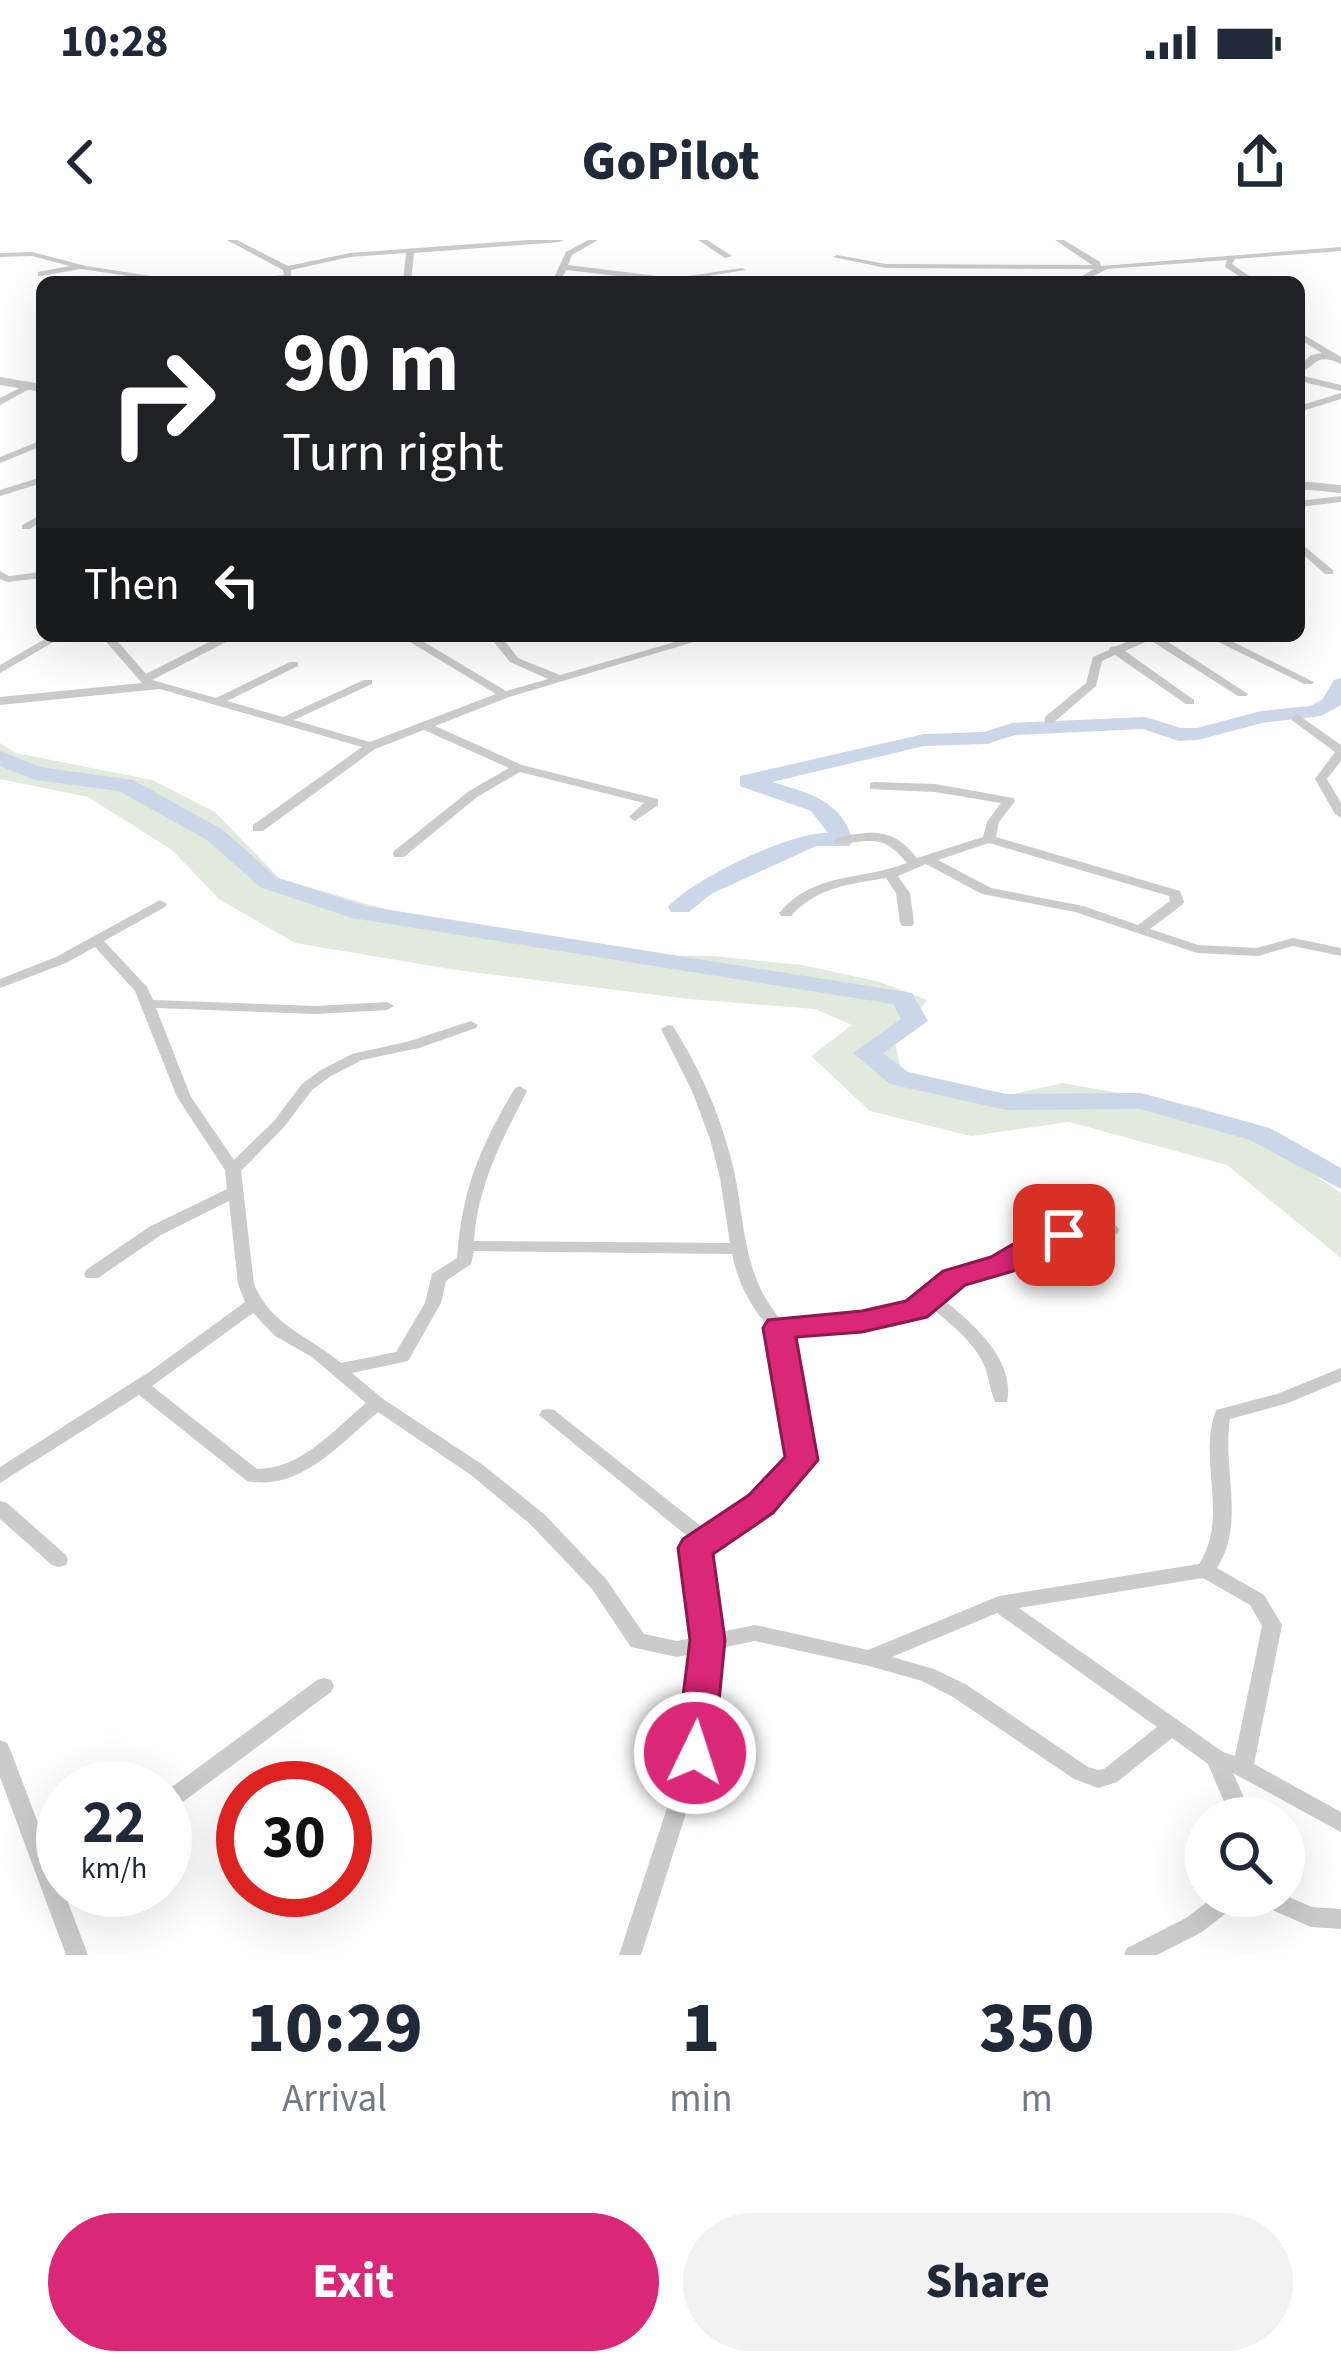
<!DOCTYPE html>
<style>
:root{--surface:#fff;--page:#f2f2f3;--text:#1f2937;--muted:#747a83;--accent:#db2777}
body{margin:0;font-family:"Source Sans 3",sans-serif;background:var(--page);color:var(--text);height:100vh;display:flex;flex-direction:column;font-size:45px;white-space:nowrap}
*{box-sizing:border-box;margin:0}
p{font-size:39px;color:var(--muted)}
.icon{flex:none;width:66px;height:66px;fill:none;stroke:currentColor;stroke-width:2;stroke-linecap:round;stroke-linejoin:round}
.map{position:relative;height:1715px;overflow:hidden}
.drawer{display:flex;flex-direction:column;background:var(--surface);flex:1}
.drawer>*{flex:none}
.banner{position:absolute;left:36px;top:36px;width:1269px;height:366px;border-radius:18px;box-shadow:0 12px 48px #0002;background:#202124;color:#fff;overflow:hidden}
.buttons{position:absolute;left:1185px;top:1557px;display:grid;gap:24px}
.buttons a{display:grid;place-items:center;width:120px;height:120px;border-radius:50%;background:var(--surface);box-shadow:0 12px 48px #0002;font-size:60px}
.speed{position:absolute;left:36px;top:1521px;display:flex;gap:24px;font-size:60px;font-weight:700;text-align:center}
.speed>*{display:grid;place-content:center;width:156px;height:156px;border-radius:50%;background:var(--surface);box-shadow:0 12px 48px #0002;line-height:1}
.speed small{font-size:30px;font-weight:400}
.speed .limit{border:18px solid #d22;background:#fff;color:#111}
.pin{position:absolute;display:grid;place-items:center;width:102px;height:102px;color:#fff;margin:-51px;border-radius:24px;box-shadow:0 6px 18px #0006}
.me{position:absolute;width:132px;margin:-66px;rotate:4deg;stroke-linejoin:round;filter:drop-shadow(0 0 9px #0008)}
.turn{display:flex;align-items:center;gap:42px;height:252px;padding:0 48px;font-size:54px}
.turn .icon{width:156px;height:156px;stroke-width:2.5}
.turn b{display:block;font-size:84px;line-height:102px}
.then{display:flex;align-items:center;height:114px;padding:0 48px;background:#0003;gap:24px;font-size:45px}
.eta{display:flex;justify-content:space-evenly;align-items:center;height:204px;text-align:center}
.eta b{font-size:72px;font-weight:800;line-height:84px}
.primary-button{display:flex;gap:24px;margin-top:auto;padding:24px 48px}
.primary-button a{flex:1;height:138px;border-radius:72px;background:var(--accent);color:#fff;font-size:48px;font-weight:800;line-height:138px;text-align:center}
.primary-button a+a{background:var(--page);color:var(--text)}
.status{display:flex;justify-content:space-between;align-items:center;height:84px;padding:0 60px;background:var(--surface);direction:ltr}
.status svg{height:33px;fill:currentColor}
header{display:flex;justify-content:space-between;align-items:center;height:156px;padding:0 48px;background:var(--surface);font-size:54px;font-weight:800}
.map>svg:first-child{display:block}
.green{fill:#e1eadd}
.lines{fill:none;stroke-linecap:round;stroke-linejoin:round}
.river{fill:#cbd6e9;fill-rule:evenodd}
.minor{fill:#cbcbcb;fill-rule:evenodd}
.tertiary{fill:#cbcbcb;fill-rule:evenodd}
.route{fill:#db2777;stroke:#8e194d;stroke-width:3}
</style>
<div class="status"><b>10:28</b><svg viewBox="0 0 49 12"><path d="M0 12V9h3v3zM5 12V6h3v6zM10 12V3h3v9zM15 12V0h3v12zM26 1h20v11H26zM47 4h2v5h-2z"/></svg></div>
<header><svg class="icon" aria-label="back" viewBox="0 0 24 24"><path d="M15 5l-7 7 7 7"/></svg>GoPilot<svg class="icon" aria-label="share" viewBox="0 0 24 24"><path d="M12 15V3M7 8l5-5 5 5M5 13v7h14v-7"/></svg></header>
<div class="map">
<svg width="1341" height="1715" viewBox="0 0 1341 1715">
<rect width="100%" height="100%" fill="#fff"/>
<!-- green -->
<path class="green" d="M0,503L16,513L152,540L215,572L280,639L455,689L618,715L713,716L802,725L880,742L927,760L895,802L903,840L1009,855L1063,843L1201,868L1275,908L1341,953V1018L1227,925L1069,882L971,896L870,871L811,816L852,785L815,769L689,759L456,730L295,703L219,659L172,610L88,557L0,539Z"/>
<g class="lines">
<!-- river -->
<path class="river" d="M1341,438V465L1321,476L1262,483L1198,500L1179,501L1143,489L1015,495L987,504L924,506L772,542C808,553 842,560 853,601L849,606H816L711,654L689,672H671L668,667C692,640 791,591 828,593L811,571L740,546V536L924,494L984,492L1012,483L1145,477L1181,488H1197L1261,471L1310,466L1322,460L1334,440Z
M0,511L40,527L133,540L223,590L276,637L365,666L912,753L928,781L883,813L908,832L1006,854L1141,853L1270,888L1341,928V949L1250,900L1140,869L1006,870L890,844L853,813L901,779L893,764L352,678L260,647L207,600L119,551L35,540L0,526Z"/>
<!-- minor -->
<path class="minor" d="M227,0H237L288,26L350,13L527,0H564L560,2L414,13L411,42H403L406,13L350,17L291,30V38L283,40L224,42L228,40L284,35L283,30Z
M588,0H598L572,15L568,25L674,38L742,28L746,30L670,42L566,30L560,42H552L566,12Z
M698,0H707L732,16L725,18Z
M1055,0H1064L1100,22L1101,26L1341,7V11L1235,19L1232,24L1258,42H1248L1225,27L1227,20L1107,29L1082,42H1072L1094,29L886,28L833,17L837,15L886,24L1092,25Z
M32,12L86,26L190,42H169L81,29L41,36H38V32L70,26L32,16L0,17V13Z
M1299,92L1341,117V124C1316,113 1319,123 1299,134V126L1311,115L1322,113L1299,99Z
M1299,135L1341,145V151L1299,141Z
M27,144L35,146L0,165V158Z
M1341,153V159L1299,172V166Z
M42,200V206L0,223V217Z
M42,237V243L0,256V250Z
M1341,256V262L1299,267V261Z
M42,260V268L37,265L38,261Z
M42,274V281L30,289H22V285Z
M1299,302L1333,330V334H1325L1299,311Z
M0,331L9,336L42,332V338L7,342L0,339Z
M50,396H64L0,433V425Z
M101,396H113L146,434L221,396H230V400L152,440L216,458L290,422H298V426L227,461L283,477L364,440H372V444L294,480L370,502L496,454L400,396H414L506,451L548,439L510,422L489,396H501L518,418L560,435L696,396H714L509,457L435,486L522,525L658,559V565L635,581L629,577L644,563L520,532L477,557L404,617H394L393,614L394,611L469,551L509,528L424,490L375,509L263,591H253V585L362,507L160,449L0,465V457L142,443Z
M1141,396H1159L1248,454L1246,456H1238L1150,400L1125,411L1194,460V464H1186L1115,415L1102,421L1096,446L1053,483H1045V477L1086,443L1093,417L1109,410L1110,407L1117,406Z
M1206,396H1221L1314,442L1312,444H1304Z
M1297,474L1341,505V521L1327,539L1341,563V578L1335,574L1315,539L1335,512L1293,481L1291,478Z
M874,542L935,544L1013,558L1015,561L999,582L996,597L1180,651L1184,662L1182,665L1150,689L1198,705L1257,708L1293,698L1341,708V716L1293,706L1258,716L1197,713L1075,672L982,654L926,624L898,636L910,653L914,683L912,686H902L900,683L896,653L886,638C850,644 817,647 791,676H781L779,673C815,631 861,641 907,623C882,592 870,602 836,604L835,601L836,598C872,590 893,587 917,618L983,597L987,582L1001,563L935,552L870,549V543ZM989,603L1169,656L1170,661L1138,685L1083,666L991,648L938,620Z
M160,660L167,664L165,667L104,701L147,747L153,760L316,766L387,762L394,766L387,770L316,774L156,768L191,857L234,920L274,881L302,844L321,830L352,814L410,801L471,781L478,785L476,788L419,808L362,820L331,836L312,850L284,887L241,931L254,1044C271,1086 308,1095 341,1123L396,1112L425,1063L432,1034L457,1018C462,949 480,907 515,848L520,846L527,851C502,900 478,944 474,1001L730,1003L720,938L710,899L692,851L661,789L668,785L673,786C698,826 718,869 730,915C747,974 738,1033 783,1082L862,1076L911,1065L948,1034L996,1020L1029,1000L1111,985L1117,986L1119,990L1117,994L1040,1009L1008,1028L960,1042L941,1058C972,1082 1016,1120 1007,1162H995C990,1150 989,1137 984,1125C973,1101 950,1083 930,1067C904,1090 824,1091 788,1093L811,1220L768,1269L705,1311L716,1393L755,1385L868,1410L999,1356L1199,1324C1230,1276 1197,1221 1216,1170L1277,1154L1341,1128V1141L1288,1163L1230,1179C1222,1230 1246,1282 1217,1328L1264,1355L1282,1385L1254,1524L1341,1572V1592L1233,1533L1253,1578H1231L1208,1524L1172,1498L1117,1542L1098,1548L1074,1539L953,1457L922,1441L869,1426L755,1401L716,1409L705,1513L641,1715H619L685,1513L696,1413L677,1417L631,1407L592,1349L530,1284L471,1235L378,1172C341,1203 300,1252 247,1241L139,1155L0,1243V1227L152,1130L245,1062L238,1044L229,961L161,995L98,1038H86L84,1034L86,1030L149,987L227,949L225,930L177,857L135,751L95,707L66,723L0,748V739L56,717ZM474,1011L732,1014C738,1044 751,1067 771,1090L793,1218L754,1259L707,1291L554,1170L548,1169L542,1170L539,1175L692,1300L686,1308L697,1397L677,1401L644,1394L606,1339L544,1274L483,1225L383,1159L352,1133L408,1121L441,1063L446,1041L471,1024ZM253,1073L275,1096L312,1117L366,1163C334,1190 301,1229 257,1229L152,1146ZM1203,1338L1250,1365L1262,1386L1235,1516L1223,1512L1019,1368ZM997,1373L1157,1487L1104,1529L1098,1530L1088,1527L967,1445L934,1429L892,1417Z
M0,1261L7,1263L66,1315L68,1320L66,1325L59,1327L52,1325L0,1279Z
M324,1438L331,1440L334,1446L331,1452L172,1570L165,1573V1552L317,1440Z
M0,1500L7,1503L10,1509L88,1715H66L0,1537Z
M1284,1655L1312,1667L1341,1669V1689L1311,1687L1256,1663L1253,1656Z
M1215,1656H1242L1239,1663L1202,1692L1157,1715H1124L1127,1708L1186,1678Z"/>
<!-- tertiary -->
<path class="tertiary" d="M0,137L42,144V152L0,145Z
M1299,241L1341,245V253L1299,249Z"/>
</g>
<!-- route -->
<path class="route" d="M1064,986L1078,995L1074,1002L1045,1011L1013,1031L965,1045L927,1077L862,1092L796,1097L818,1220L773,1273L713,1314L725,1400L714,1513L708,1524L695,1528L682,1524L676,1513L690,1400L678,1308L683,1299L749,1255L785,1217L763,1088L768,1080L862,1071L906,1061L943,1031L991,1017L1025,997Z"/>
</svg>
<div class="buttons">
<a><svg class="icon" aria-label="search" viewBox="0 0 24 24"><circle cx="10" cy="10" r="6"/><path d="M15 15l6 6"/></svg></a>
</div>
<div class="speed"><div>22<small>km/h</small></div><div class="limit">30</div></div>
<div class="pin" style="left:1064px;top:995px;background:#d93025"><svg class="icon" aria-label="arrive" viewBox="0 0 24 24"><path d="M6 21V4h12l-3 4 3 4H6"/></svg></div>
<svg class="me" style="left:695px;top:1513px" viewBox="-20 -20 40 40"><circle r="17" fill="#db2777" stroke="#fff" stroke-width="3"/><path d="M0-11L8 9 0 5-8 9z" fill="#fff"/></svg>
<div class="banner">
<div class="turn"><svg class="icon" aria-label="right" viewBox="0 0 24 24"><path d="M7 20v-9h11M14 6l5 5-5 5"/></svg><div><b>90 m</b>Turn right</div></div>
<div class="then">Then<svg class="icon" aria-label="left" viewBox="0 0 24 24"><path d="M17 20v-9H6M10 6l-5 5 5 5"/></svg></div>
</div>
</div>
<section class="drawer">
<div class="eta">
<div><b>10:29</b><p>Arrival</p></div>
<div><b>1</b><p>min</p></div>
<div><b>350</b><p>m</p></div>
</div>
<div class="primary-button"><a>Exit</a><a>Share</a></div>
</section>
